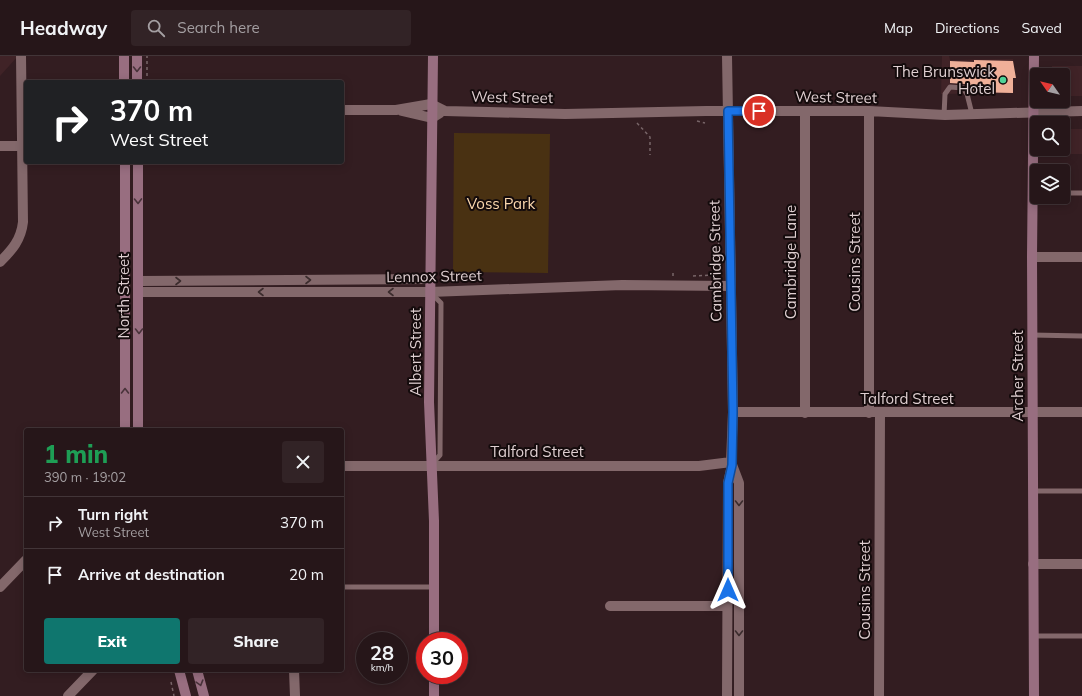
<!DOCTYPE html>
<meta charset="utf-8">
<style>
:root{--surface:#261619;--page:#322326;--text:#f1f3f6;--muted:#a49fa2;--line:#423538;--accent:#0f766e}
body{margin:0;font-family:Mulish,sans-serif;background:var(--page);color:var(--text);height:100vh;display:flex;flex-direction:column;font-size:15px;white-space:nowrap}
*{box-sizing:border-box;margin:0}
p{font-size:13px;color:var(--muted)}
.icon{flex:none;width:22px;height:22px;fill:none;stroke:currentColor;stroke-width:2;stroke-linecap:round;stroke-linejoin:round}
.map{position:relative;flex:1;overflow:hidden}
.side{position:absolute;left:24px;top:372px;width:320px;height:244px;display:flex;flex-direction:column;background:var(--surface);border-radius:4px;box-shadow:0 2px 10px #0003,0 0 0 1px var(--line)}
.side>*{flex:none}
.banner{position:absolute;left:24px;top:24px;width:320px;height:84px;border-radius:4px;box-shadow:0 2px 10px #0003,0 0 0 1px var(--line);background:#202124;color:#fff;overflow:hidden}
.needle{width:26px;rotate:304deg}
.controls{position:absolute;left:1030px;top:12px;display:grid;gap:8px}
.controls a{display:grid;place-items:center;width:40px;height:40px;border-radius:4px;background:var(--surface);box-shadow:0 2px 10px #0003,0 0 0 1px var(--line);font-size:20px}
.speed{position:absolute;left:356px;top:576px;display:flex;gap:8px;font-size:20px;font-weight:700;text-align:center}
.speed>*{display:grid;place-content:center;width:52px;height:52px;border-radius:50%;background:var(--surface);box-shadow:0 2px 10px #0003,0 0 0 1px var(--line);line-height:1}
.speed small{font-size:10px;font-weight:400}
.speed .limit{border:6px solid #d22;background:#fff;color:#111}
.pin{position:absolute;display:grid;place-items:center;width:34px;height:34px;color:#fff;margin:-17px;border:2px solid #fff;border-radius:50%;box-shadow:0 1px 4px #0007}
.me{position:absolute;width:44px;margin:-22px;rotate:0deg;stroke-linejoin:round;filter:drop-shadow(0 0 3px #0008)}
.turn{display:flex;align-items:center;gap:14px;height:84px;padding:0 20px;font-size:18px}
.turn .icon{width:52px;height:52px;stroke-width:2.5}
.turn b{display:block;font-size:28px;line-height:34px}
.round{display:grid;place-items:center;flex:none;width:42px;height:42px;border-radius:4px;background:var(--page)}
.summary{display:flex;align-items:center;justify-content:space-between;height:68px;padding:0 20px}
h1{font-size:24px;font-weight:800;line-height:30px;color:#1e9e55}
.action{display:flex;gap:8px;margin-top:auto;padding:8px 20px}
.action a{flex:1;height:46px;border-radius:4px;background:var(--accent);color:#fff;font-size:16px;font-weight:800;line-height:46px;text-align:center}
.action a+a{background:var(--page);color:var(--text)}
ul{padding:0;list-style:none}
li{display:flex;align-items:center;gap:12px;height:52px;padding:0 20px;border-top:1px solid var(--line)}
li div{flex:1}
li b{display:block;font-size:15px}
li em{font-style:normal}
header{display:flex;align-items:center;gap:24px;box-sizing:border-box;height:56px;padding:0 20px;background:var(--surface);border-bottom:1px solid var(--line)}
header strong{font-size:19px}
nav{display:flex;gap:22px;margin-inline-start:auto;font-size:14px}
.search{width:280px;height:36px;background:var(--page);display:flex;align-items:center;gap:10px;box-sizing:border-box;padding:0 14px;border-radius:4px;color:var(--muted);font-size:15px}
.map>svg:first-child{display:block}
.built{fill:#402327}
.green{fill:#493112}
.building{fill:#f0b099}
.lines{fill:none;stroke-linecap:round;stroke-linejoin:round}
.path{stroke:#786568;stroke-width:1.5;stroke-dasharray:3 3;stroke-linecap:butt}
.lane{stroke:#83686b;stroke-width:5}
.street{stroke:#83686b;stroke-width:10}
.secondary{stroke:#986e80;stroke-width:10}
.oneway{stroke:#49333a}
.oneway2{stroke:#3b2c2d}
.route-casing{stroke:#114b97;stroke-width:10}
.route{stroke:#1a73e8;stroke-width:7}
.poi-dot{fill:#4fd399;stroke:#140b0c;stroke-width:1.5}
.labels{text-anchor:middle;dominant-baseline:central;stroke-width:4;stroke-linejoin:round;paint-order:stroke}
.poi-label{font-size:15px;fill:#dfcfd1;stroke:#140b0c;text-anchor:end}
.street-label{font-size:15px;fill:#dfcfd1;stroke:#140b0c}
.park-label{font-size:15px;fill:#fcd8ae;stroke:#140b0c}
</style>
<header>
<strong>Headway</strong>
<div class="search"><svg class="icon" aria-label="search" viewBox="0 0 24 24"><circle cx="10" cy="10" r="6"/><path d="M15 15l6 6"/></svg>Search here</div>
<nav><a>Map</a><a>Directions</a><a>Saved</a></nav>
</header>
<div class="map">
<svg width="1082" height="640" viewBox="0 0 1082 640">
<rect width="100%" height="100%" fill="#331d21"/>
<!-- built -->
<path class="built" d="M0,0H18L0,20Z
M942,0H949L950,4L1013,3V37L941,38Z
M1052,10H1082V40H1063V19H1052Z
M1063,73H1082V98H1051V93H1063Z"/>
<!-- green -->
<path class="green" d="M454,77L550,78L548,217L453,216Z"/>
<!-- building -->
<path class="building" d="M974,4L1013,5L1016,22H1013V37L970,36L965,28L950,27V5L974,6Z"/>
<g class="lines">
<!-- path -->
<path class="path" d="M147,26V0
M697,65L705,67
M637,67L650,81V99
M710,185H718
M673,220V215
M693,220L714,219L719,214L718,144
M171,626L174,640"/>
<!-- lane -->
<path class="lane" d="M944,59L945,38L950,31L963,32L967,38L972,58
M1063,137H1082
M431,237L441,247L440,399L432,408
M1032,279L1082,280
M1032,435H1082
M342,531H434
M1034,580H1082"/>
<!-- street -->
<path class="street" d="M727,0L733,356L731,406L739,427V640
M342,54H396L431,48L445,55L565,58L706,55H869L945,59L1082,55
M402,55L432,62L440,57
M0,90H26
M1032,201H1082
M0,206C12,194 21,184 23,166L21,0
M139,225L430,223
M139,236H430L622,229L730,230
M733,356H1082
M805,357V55
M869,357V55
M342,410H699L731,406
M1033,508H1082
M0,531L26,504
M610,550H727
M294,614L295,640
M68,640L93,614
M727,640L728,427L732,409
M879,640L880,357"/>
<!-- secondary -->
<path class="secondary" d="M124,0V26
M433,0L429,346L434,465V585
M137,26V0
M125,106V374
M138,106V374
M179,614L186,640
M197,614L204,640
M434,640V619
M1034,640L1032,201L1034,0"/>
</g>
<!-- one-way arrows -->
<defs><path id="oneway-chevron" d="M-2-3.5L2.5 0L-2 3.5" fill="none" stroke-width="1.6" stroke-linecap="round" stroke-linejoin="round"/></defs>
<g class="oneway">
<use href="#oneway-chevron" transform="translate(137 13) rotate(90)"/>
<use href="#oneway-chevron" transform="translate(138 145) rotate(89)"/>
<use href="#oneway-chevron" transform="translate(139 275) rotate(90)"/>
<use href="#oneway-chevron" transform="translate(125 335) rotate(-90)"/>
<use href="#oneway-chevron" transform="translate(200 627) rotate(74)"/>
</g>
<g class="oneway2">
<use href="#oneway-chevron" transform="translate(308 224)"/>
<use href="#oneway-chevron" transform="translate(178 225)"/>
<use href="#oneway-chevron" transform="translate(261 236) rotate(-180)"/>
<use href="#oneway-chevron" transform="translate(391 236) rotate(-180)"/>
<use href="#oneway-chevron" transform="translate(739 447) rotate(90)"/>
<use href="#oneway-chevron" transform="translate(739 577) rotate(90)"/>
</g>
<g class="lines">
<defs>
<path id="route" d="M728,534V427L732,409L733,356L728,55H759"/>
</defs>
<!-- route casing -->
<use href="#route" class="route-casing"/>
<!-- route -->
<use href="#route" class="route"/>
</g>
<!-- markers -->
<circle class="poi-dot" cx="1003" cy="24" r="4"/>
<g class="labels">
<!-- poi labels -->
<g class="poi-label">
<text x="995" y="15">The Brunswick<tspan x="995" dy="17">Hotel</tspan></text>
</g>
<!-- street labels -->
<g class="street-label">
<text transform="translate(512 41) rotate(1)">West Street</text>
<text transform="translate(836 41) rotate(1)">West Street</text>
<text transform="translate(715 205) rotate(-91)">Cambridge Street</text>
<text transform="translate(790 206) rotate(-90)">Cambridge Lane</text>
<text transform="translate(854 206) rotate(-90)">Cousins Street</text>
<text transform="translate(434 220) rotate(-1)">Lennox Street</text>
<text transform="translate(123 240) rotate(-90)">North Street</text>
<text transform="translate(415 296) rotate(-90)">Albert Street</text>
<text transform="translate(1017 320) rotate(-90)">Archer Street</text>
<text x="907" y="342">Talford Street</text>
<text x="537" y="395">Talford Street</text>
<text transform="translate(864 534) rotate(-90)">Cousins Street</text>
</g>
<!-- park labels -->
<g class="park-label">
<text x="501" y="147">Voss Park</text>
</g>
</g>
</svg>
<div class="controls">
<a><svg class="needle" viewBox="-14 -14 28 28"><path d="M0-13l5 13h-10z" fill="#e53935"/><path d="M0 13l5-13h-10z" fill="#a49fa2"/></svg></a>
<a><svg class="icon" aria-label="search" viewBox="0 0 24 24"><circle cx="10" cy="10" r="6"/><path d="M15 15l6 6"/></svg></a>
<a><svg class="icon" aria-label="layers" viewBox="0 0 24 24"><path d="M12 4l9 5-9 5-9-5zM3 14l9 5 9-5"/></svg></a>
</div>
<div class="speed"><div>28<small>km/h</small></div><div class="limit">30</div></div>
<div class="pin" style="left:759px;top:55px;background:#d93025"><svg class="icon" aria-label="arrive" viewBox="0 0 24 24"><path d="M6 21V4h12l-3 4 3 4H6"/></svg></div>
<svg class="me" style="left:728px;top:534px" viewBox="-20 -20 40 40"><path d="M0-17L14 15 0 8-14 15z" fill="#1a73e8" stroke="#fff" stroke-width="4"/></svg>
<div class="banner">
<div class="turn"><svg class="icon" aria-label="right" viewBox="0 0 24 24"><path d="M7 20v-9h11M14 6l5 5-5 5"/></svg><div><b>370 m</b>West Street</div></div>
</div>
<section class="side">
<div class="summary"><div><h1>1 min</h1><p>390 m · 19:02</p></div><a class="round"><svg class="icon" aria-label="close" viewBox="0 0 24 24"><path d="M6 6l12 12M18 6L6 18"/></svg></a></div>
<ul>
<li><svg class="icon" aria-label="right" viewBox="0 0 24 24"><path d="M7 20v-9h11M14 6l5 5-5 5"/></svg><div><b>Turn right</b><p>West Street</p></div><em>370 m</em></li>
<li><svg class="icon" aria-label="arrive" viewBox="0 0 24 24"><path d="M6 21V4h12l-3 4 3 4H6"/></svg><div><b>Arrive at destination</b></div><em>20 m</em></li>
</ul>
<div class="action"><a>Exit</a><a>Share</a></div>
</section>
</div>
